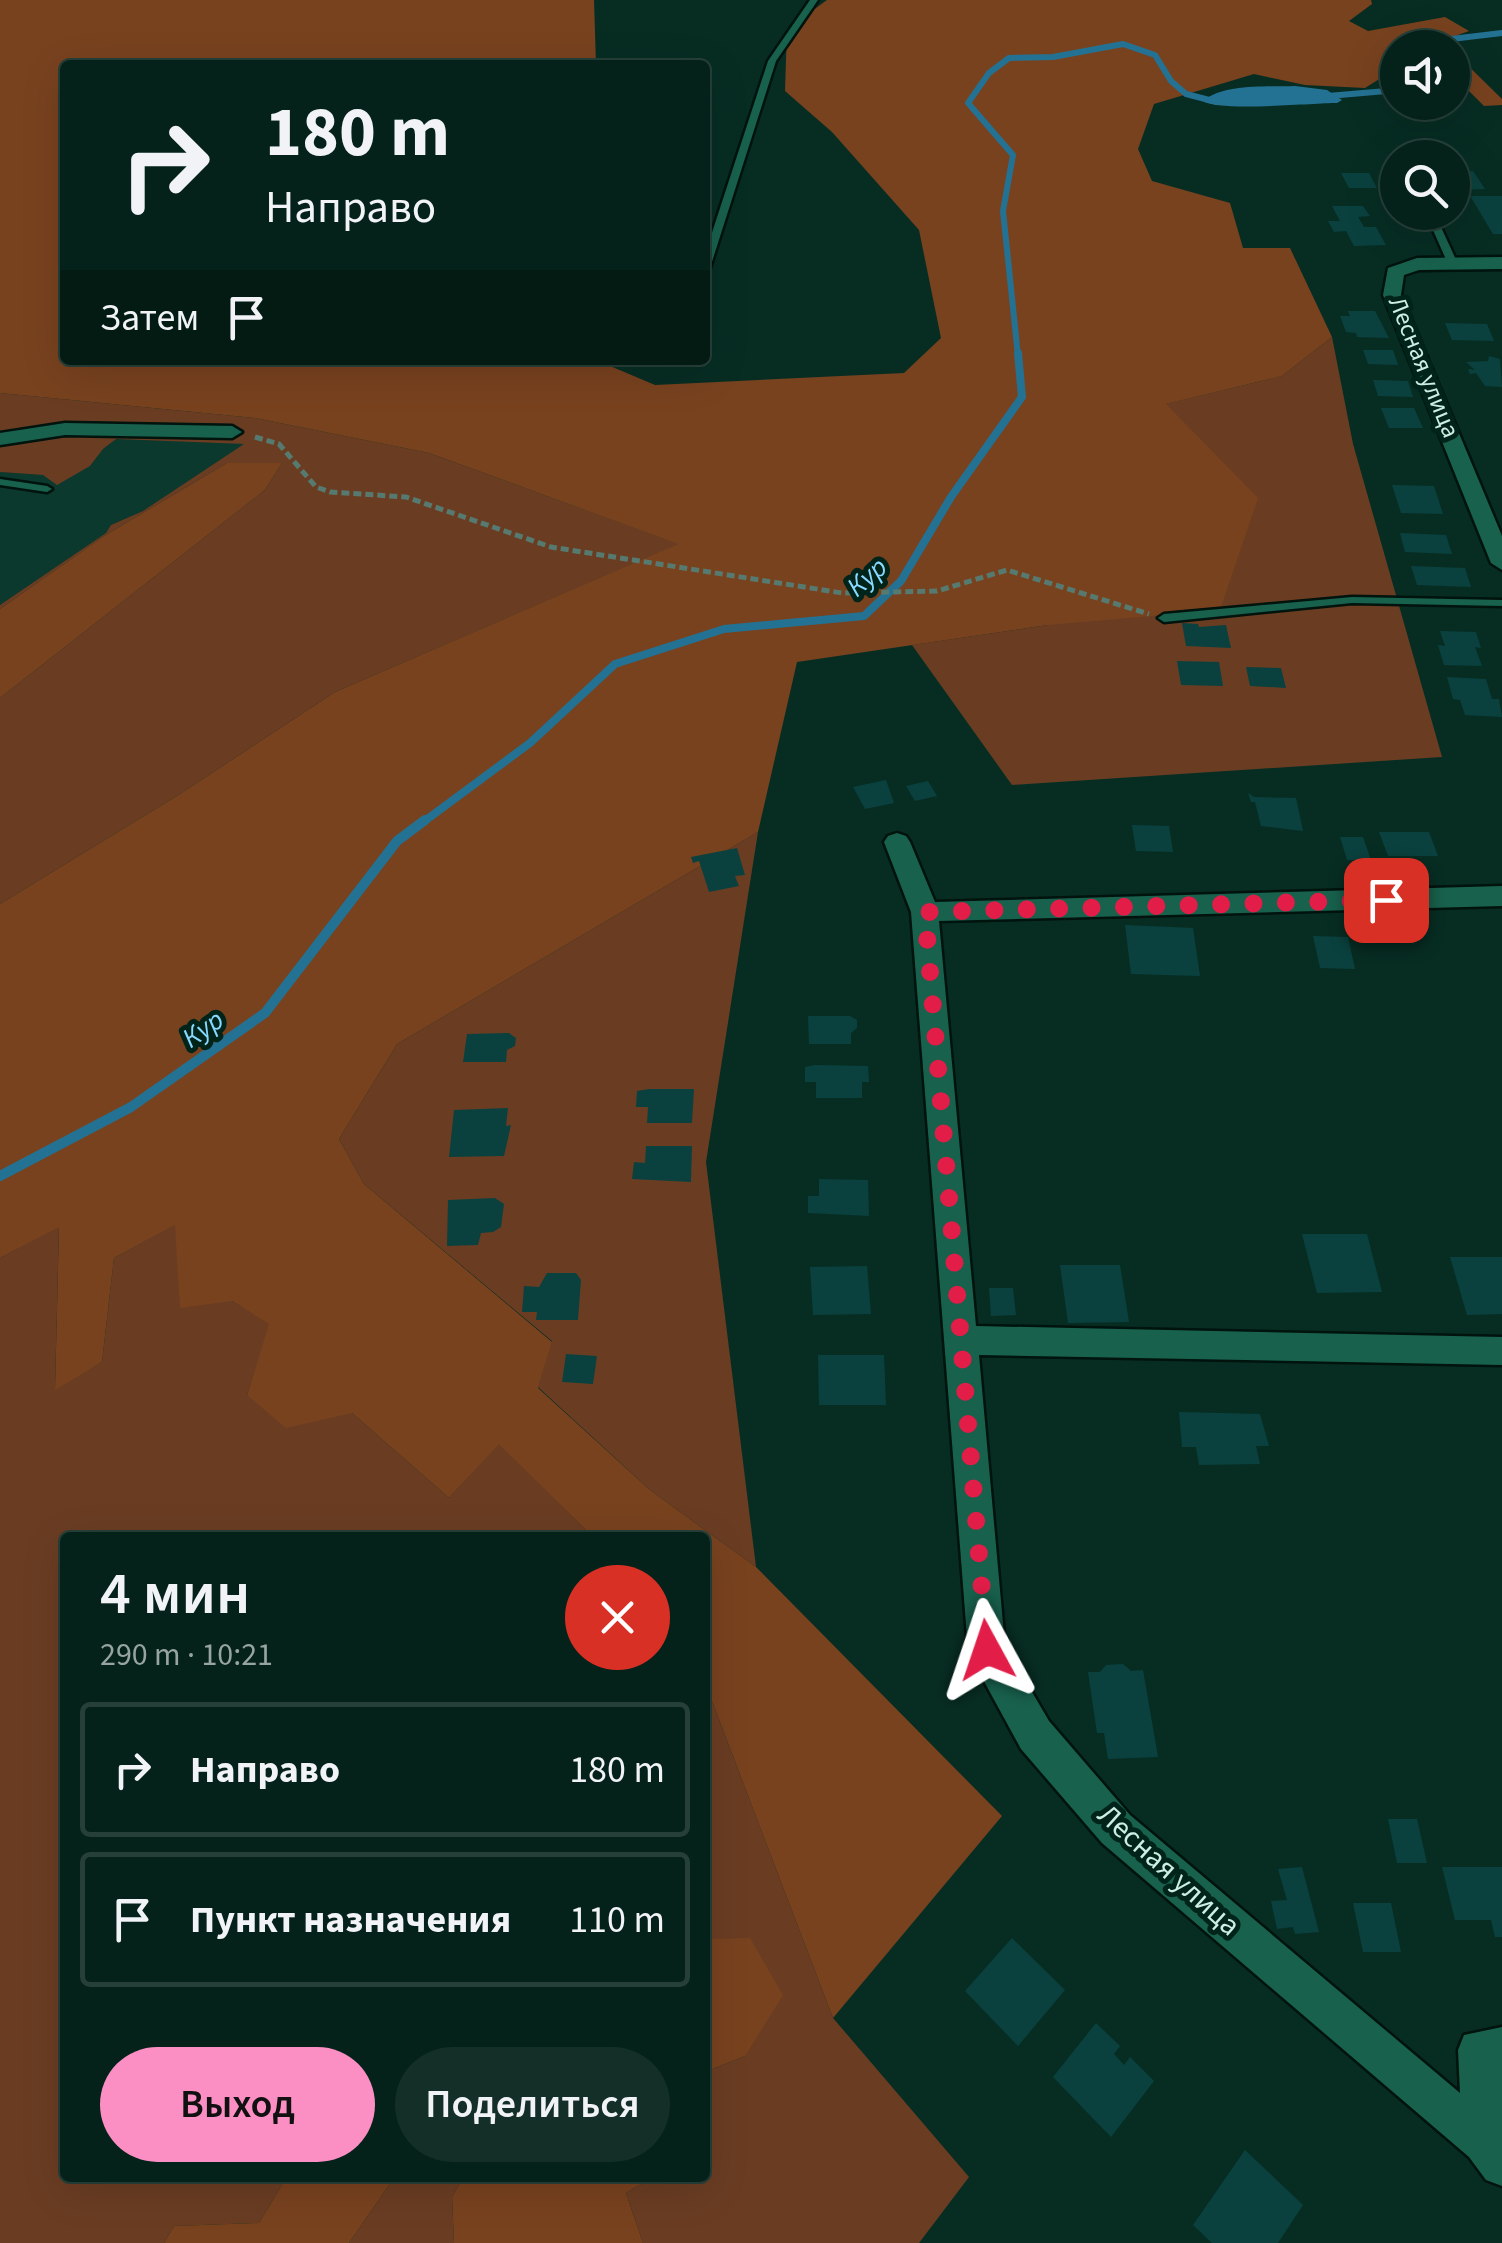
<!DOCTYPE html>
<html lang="ru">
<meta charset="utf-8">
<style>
:root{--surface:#05221a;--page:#132f27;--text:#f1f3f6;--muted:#97a4a2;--line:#263f39;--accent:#fb8fc4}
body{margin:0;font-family:"Source Sans 3",sans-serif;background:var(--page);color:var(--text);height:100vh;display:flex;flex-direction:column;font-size:38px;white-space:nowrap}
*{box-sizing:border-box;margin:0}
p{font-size:32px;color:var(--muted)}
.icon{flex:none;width:55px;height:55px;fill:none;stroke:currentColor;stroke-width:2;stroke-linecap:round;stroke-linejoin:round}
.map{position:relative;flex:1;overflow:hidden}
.drawer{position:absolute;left:60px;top:1532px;width:650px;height:650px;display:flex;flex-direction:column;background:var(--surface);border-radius:10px;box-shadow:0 10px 40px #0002,0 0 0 2px var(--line)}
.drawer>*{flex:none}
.hud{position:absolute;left:60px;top:60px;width:650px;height:305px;border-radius:10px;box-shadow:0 10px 40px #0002,0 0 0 2px var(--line);background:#05221a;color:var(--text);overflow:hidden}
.controls{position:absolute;left:1380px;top:30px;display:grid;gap:20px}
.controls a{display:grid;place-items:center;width:90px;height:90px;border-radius:50%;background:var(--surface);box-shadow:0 10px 40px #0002,0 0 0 2px var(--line);font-size:50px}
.pin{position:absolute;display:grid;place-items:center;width:85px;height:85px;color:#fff;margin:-42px;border-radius:20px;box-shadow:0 5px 15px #0006}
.me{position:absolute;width:110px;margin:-55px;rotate:355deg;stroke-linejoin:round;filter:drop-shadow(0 0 8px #0008)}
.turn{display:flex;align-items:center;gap:35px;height:210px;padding:0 40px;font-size:45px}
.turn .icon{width:130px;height:130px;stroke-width:2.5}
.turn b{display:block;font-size:70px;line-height:85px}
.then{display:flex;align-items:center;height:95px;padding:0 40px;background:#0003;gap:20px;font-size:38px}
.round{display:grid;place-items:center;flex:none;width:105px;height:105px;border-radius:52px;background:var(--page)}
.summary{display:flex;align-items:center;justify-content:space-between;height:170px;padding:0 40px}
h1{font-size:60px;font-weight:600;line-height:75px}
.action{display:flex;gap:20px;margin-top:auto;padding:20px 40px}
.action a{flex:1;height:115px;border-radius:60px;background:var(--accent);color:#111;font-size:40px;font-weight:600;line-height:115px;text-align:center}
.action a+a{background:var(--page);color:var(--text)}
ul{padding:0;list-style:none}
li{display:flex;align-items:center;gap:30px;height:135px;margin:0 20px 15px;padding:0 20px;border:5px solid var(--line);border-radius:10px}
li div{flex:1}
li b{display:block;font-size:38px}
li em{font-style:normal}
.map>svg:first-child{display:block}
.built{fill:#0c392d}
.green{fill:#6a3d23}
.forest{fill:#78421f}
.water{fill:#247293}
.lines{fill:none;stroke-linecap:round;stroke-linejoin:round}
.stream-far2{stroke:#247293;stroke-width:6}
.stream-far1{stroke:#247293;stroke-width:8}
.stream{stroke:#247293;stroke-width:10}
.building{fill:#0a413e}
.lane-casing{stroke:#01130d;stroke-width:5}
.street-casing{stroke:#01130d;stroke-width:5}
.path{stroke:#567a6f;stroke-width:5;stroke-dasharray:8 4;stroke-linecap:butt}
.lane{fill:#18614d;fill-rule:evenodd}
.street{fill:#18614d;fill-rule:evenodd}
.route{stroke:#e11d48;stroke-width:18;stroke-dasharray:0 32.4}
.labels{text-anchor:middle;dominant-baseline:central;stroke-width:10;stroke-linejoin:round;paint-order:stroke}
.far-street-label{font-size:25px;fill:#cdeee2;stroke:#002419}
.far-water-label{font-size:28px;font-style:italic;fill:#88d8ff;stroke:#002419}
.street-label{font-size:30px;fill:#cdeee2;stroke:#002419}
</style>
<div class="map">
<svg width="1502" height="2243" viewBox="0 0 1502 2243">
<rect width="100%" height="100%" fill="#072d23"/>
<!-- built -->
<path class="built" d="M116,439L245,444L143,511L111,525L106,533L0,605V472L43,475L90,466L103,449Z"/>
<!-- green -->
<path class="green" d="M1332,337L1353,444L1442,757L1012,785L912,645L1048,625L1165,404L1282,376Z
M0,393L255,418L429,453L679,544L335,692L180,794L0,904V698L265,490L282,463H227L104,536L0,609V605L106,533L111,525L143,511L244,444L116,439L103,449L90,466L57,485L43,475L0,472Z
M758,832L706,1162L756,1567L650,1490L538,1387L552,1341L364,1184L339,1139L397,1044Z
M176,1224L232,1301L270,1324L247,1395L352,1413L449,1498L499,1443L593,1537L65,1538V2178H286L259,2223L174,2226L164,2243H0V1258L59,1226L55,1388L102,1362L114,1258Z
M705,1683L833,2018L969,2177L919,2243H643L626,2193L651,2178H705V2072L745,2056L750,1939H705Z
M394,2178H463L452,2197L454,2243H349Z"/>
<!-- forest -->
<path class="forest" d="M0,0H594L596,65H65V360H596L655,385L904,373L941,338L919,230L832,132L785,91L787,29L827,0H1371L1372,4L1349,21L1368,31L1445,17L1469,31L1444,40L1450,47L1398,48L1397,68L1365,88L1305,85L1254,74L1154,104L1138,149L1152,181L1230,203L1243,248H1290L1332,337L1282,376L1166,404L1258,498L1220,610L1048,625L797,662L758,832L397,1044L339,1139L364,1184L552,1342L538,1388L650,1490L756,1567L1002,1816L833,2018L705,1683V1538L593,1537L499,1444L449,1498L352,1413L286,1428L247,1395L269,1324L232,1301L180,1308L175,1225L114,1258L102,1362L55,1390L59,1227L0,1258V904L180,794L335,692L678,544L429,453L255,418L0,393Z
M1452,50L1502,99V105L1484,106L1453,75Z
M227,463H282L265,490L0,698V609L104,536Z
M750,1938L783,1995L745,2056L705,2072V1939Z
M286,2178H394L349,2243H164L174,2226L259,2223Z
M463,2178H651L626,2193L643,2243H454L452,2197Z"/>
<!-- water -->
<path class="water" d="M1295,86L1327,90L1342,100L1337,103C1311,103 1218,112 1203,101C1224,83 1269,87 1295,86Z"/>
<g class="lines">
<!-- stream-far2 -->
<path class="stream-far2" d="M1439,48L1443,40L1502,33
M1328,96L1398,90
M1018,356L1003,211L1013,155L968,103L989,73L1009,58L1053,57L1123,44L1155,55L1171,81L1186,94L1217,102"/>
<!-- stream-far1 -->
<path class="stream-far1" d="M422,823L530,743L615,664L724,629L864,616L901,581L951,497L1022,397L1018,353"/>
<!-- stream -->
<path class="stream" d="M0,1176L131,1107L265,1013L397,841L425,820"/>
</g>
<!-- building -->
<path class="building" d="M1473,171L1485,189L1461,190L1452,172Z
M1341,173H1369L1377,188H1349Z
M1470,196H1502V234H1493Z
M1332,206H1363L1370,216L1358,217L1364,227H1376L1386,245L1354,246L1346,231L1334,232L1328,221H1340Z
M1348,311H1375L1389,338L1357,337L1356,333L1346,332L1340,316H1350Z
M1445,323L1487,324L1494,341L1452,340Z
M1363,350H1393L1398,365L1368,364Z
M1489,356L1500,359L1502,387L1485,386L1476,373L1470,374L1468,369L1475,370L1466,362L1488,361Z
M1373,380L1408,381L1413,397L1378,396Z
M1381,408H1414L1423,428H1389Z
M1392,485L1434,486L1443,514L1401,513Z
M1400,533L1446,535L1452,554L1405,552Z
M1411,566L1465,568L1471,587L1417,585Z
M1182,623L1198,624L1199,627L1226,625L1231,648L1186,646Z
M1440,631L1476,632L1481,648L1475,647L1482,666L1444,665L1438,645L1445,646Z
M1177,661L1219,662L1223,686L1181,685Z
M1246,667L1281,668L1286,688L1250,686Z
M1447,677L1486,679L1492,699H1499L1502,717L1465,715L1460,700L1453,699Z
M886,780L894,803L865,809L853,787Z
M928,781L937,796L915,801L906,786Z
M1248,793L1254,797L1296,798L1303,831L1261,826L1255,802H1251Z
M1132,825L1169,826L1173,852L1136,851Z
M1379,832H1429L1438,856H1388Z
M1340,837H1363L1371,860H1347Z
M737,848L745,875L735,876L739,886L709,892L699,861L693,863L691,857Z
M1125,925L1193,928L1200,976L1131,974Z
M1313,936L1348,937L1355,969L1320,968Z
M808,1016H850L857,1020V1028L851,1033V1044H809Z
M509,1033L516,1038L515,1046L507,1050L506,1062H463L467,1034Z
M815,1065L868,1066L869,1082H862V1098H816V1082H805V1067Z
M649,1089H694L692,1123H647L648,1107H636L637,1091Z
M508,1108L506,1126L511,1125L504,1156L449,1157L454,1110Z
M646,1146H692L691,1182L632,1179L634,1162L645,1163Z
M819,1179L868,1180L869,1216L808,1213V1196H819Z
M495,1198L504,1204L501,1227L493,1232L481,1233L478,1245L447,1246L448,1200Z
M1302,1234H1367L1382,1292L1317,1293Z
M1450,1257H1502V1314L1467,1315Z
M1060,1265H1120L1129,1322L1068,1323Z
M867,1266L871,1314L813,1315L810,1267Z
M547,1273H576L581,1280L578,1320H536L537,1312H522L524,1286L539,1287Z
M989,1288H1013L1016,1315L991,1316Z
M566,1354L597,1356L593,1384L562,1382Z
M818,1355H884L886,1405H819Z
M1179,1412L1260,1414L1269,1446H1256L1260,1464L1199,1465L1196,1447H1182Z
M1123,1664L1131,1671L1143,1670L1158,1757L1108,1759L1104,1733H1097L1088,1672H1100L1106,1665Z
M1388,1819H1417L1427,1863H1397Z
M1302,1867L1319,1932L1295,1934L1293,1927L1277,1929L1271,1901L1287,1900L1278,1869Z
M1442,1867H1502V1937H1495L1491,1920H1455Z
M1353,1903H1391L1401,1952H1363Z
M1012,1938L1065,1990L1018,2046L965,1991Z
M1096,2023L1120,2046L1114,2054L1124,2065L1130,2057L1154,2081L1111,2137L1053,2077Z
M1245,2150L1303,2205L1278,2243H1212L1193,2225Z"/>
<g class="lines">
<defs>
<path id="lane" d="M810,0H818L776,61L710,268L705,271V254L768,61Z
M1425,212H1434L1458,264L1456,266L1448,264Z
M0,479L47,486L52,489L47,492L0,485Z
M1352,597L1502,600V606L1352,603L1164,622L1158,618L1164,614Z"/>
<path id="street" d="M1502,257V269L1419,270L1404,275L1401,295L1502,536V570L1491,563L1383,295L1388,268L1417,258Z
M65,423L232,426L242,432L232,438L65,435L0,445V433Z
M897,833L906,836L910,842L935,902L1502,886V906L939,921L976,1326L1502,1337V1365L979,1355L1005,1646L1049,1721L1130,1815L1460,2093L1458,2050L1464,2035L1502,2027V2186L1486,2180L1469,2157L1102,1843L1021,1749L974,1663L968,1650L911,912L884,842L888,836Z"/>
</defs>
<!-- lane casing -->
<use href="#lane" class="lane-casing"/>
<!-- street casing -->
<use href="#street" class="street-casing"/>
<!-- path -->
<path class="path" d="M255,437L279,444L316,487L330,492L406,497L551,547L842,593L937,591L1007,570L1149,614"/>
<!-- lane -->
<use href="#lane" class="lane"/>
<!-- street -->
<use href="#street" class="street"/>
</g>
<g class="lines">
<!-- route -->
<path class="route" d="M987,1650L925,912L1386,900"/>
</g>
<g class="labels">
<!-- far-street labels -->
<g class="far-street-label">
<text transform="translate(1424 367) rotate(68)">Лесная улица</text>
</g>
<!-- far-water labels -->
<g class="far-water-label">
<text transform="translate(867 577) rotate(-41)">Кур</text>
<text transform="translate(203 1029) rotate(-35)">Кур</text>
</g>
<!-- street labels -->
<g class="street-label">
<text transform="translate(1169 1870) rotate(42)">Лесная улица</text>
</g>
</g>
</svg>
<div class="controls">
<a><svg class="icon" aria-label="sound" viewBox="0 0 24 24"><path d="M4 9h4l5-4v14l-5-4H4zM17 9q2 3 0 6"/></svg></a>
<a><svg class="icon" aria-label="search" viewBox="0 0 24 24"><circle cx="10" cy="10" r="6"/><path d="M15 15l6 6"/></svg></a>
</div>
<div class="pin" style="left:1386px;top:900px;background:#d93025"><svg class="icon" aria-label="arrive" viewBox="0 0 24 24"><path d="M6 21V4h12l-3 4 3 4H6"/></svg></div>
<svg class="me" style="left:987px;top:1650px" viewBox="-20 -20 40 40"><path d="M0-17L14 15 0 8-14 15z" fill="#e11d48" stroke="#fff" stroke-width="4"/></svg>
<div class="hud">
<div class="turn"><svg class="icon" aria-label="right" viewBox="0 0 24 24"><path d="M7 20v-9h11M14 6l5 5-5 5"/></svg><div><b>180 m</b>Направо</div></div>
<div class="then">Затем<svg class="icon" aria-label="arrive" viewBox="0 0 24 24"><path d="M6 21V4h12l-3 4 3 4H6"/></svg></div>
</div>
<section class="drawer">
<div class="summary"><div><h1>4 мин</h1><p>290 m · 10:21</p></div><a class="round" style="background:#d93025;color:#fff"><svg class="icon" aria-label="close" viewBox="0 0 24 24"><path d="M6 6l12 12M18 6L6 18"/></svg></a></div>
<ul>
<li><svg class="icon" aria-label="right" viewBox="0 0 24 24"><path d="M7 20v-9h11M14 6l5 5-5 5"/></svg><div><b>Направо</b></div><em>180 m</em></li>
<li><svg class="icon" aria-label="arrive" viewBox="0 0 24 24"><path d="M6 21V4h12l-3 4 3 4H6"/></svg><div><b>Пункт назначения</b></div><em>110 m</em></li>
</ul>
<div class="action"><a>Выход</a><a>Поделиться</a></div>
</section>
</div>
